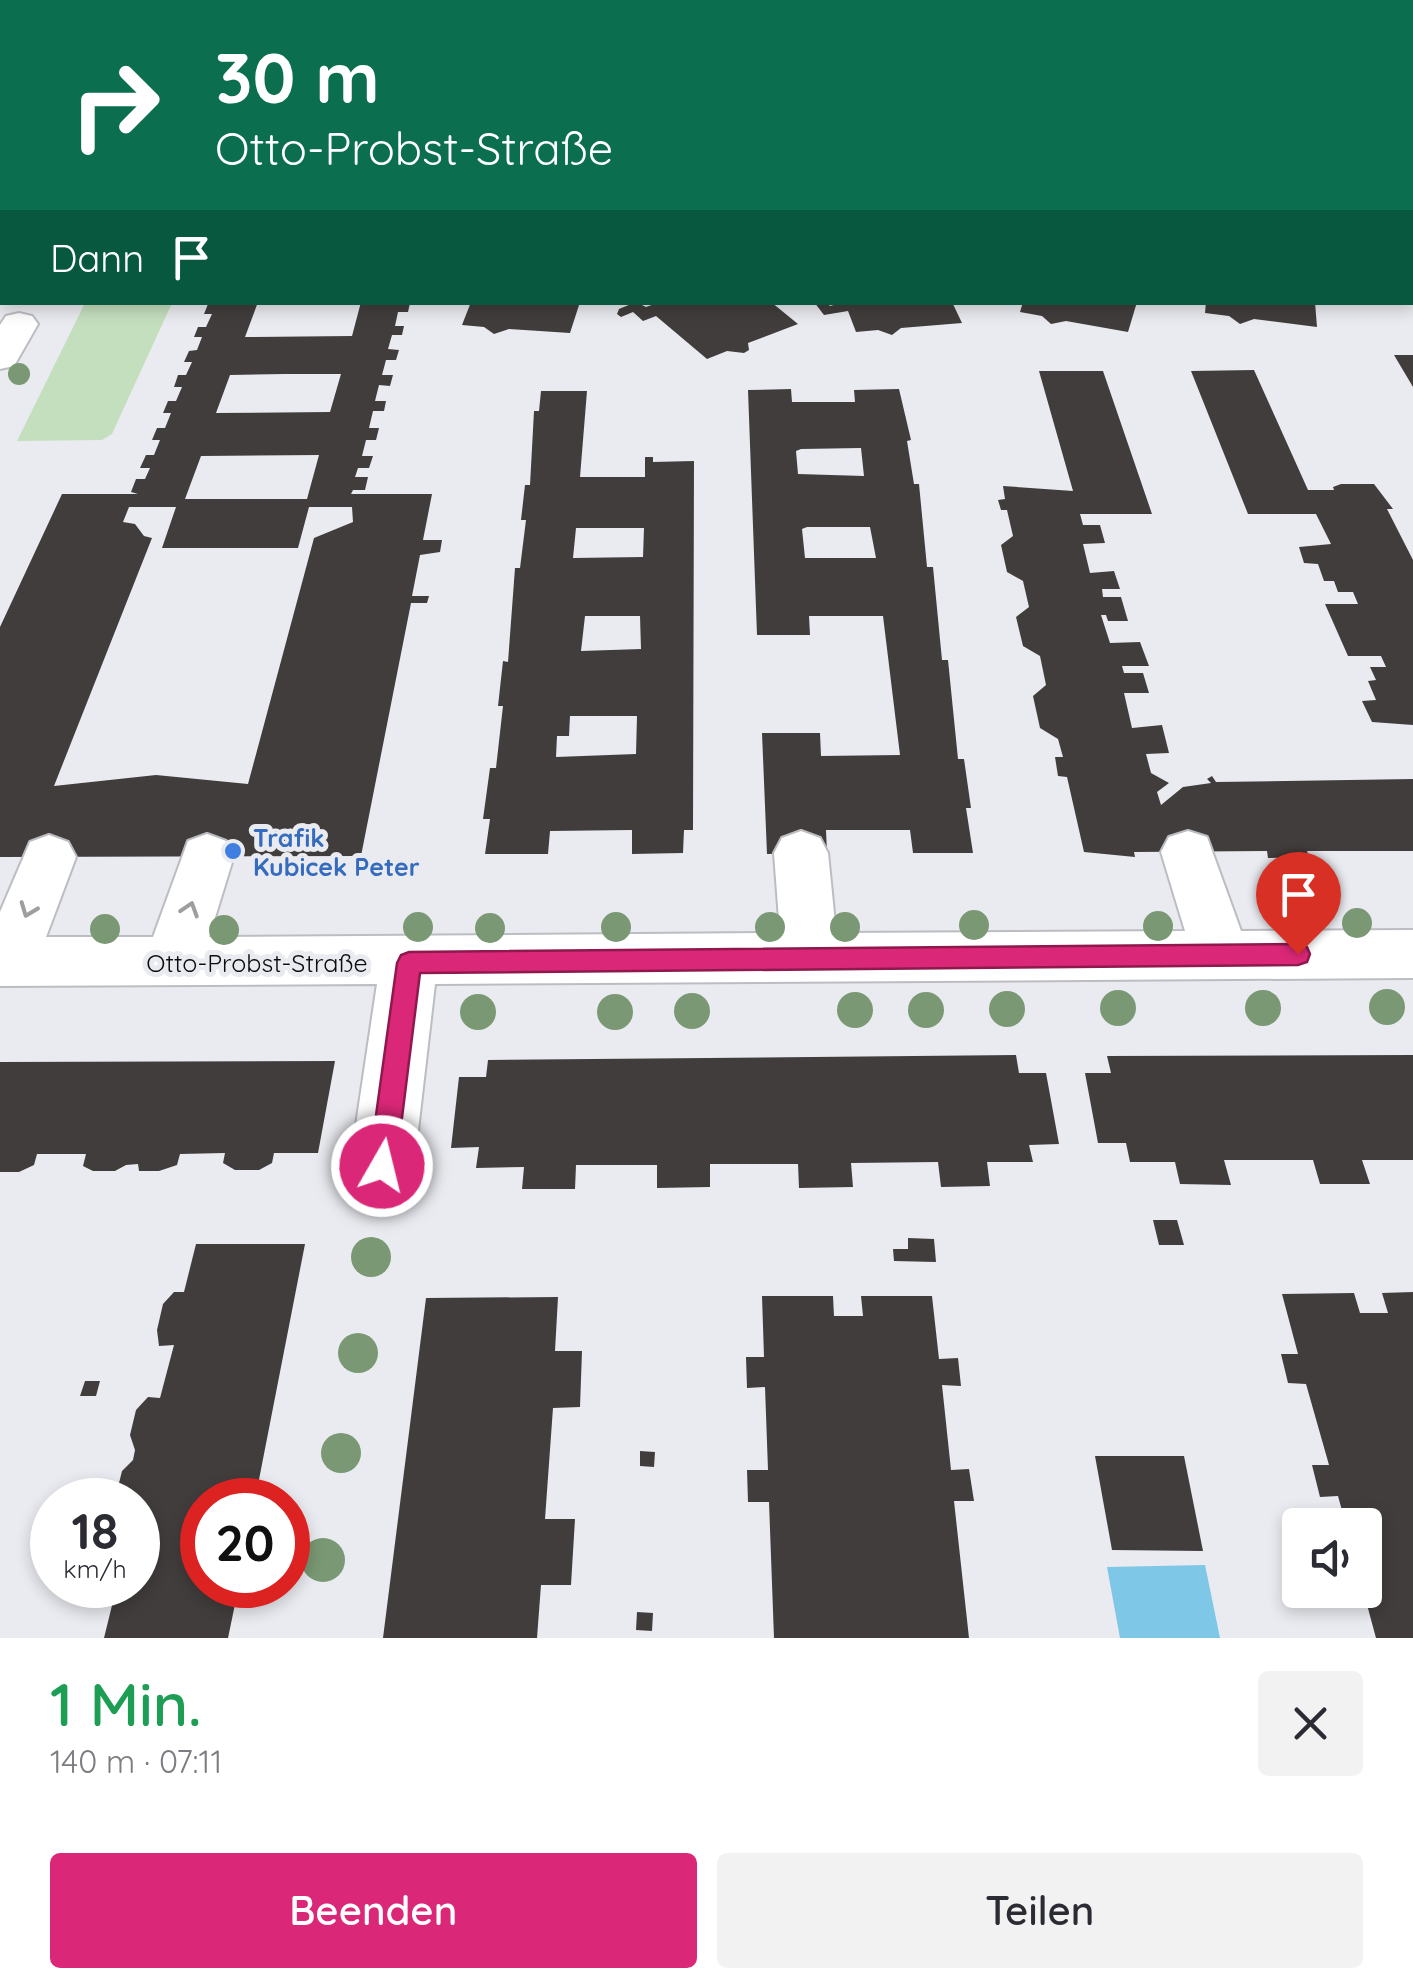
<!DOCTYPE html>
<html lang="de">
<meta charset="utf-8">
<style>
:root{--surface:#fff;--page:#f2f2f3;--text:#2b2b33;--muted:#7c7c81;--accent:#db2777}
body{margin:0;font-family:Quicksand,sans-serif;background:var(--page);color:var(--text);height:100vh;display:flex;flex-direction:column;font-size:38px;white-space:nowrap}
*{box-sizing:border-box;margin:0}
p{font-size:32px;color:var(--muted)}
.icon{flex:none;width:55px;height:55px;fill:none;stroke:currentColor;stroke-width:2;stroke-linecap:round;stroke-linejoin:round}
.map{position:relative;height:1638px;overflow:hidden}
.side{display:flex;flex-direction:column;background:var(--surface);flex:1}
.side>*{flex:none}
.banner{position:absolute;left:0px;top:0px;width:1415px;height:305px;box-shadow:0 5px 15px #0003;background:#0b6e4f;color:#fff;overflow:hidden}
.controls{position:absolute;left:1282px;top:1508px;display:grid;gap:20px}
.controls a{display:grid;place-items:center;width:100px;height:100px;border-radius:10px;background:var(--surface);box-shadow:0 5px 15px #0003;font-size:50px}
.speed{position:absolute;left:30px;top:1478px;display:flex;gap:20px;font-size:50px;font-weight:700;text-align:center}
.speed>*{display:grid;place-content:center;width:130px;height:130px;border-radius:50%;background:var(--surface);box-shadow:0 5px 15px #0003;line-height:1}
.speed small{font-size:25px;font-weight:400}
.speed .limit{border:15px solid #d22;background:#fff;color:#111}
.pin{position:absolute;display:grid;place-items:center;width:85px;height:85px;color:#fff;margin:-102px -42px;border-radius:50% 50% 50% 0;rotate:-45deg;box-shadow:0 0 10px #0007}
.pin .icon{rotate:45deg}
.me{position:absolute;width:110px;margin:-55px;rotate:8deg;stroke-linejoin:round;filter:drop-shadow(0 0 8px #0008)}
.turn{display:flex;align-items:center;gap:35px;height:210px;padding:0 50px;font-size:45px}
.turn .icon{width:130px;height:130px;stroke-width:2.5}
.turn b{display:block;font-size:70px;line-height:85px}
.then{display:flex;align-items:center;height:95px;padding:0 50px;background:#0003;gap:20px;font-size:38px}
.round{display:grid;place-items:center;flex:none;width:105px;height:105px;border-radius:10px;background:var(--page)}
.overview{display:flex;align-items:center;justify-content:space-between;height:170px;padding:0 50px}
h1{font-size:60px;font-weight:600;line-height:75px;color:#1e9e55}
.cta{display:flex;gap:20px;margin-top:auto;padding:20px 50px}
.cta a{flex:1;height:115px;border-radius:10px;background:var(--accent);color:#fff;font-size:40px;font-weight:600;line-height:115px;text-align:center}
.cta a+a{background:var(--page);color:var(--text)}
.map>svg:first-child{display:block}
.green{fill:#c4dfbe}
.water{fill:#7ec7e7}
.building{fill:#423d3d;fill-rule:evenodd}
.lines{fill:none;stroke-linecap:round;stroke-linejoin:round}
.minor-casing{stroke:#bcbdc2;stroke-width:4}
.minor{fill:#fff;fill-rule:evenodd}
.tree{fill:#799873}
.oneway{stroke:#9e9e9f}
.route{fill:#db2777;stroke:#8e194d;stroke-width:2.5}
.shop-dot{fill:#3f7fe0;stroke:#eaebf0;stroke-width:4}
.labels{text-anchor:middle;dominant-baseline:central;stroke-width:10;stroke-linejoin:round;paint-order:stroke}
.shop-label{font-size:25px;font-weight:bold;fill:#366cbe;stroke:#eaebf0;text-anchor:start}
.street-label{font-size:25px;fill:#0c0c0e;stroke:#eaebf0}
</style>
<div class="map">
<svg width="1413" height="1638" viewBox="0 0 1413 1638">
<rect width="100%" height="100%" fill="#eaebf0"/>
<!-- green -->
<path class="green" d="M174,0H1413V128L1412,2Z
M85,303H172L112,434L102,440L17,441Z"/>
<!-- water -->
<path class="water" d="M412,0H926L912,2Z
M1205,1565L1220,1638H1120L1107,1567Z"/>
<!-- building -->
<path class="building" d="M216,302H258L245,337L352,336L361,302L410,303L408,312H398L395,326H404L402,335H392L388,349L399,350L396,360H386L382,375H393L390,386L379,385L375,401H386L384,411H373L369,428H379L376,440H366L362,456H373L369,468H358L355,477H368L365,490H353L351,494H432L423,540H442L440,552L420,555L412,596H429L427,603H411L361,856L0,857V627L62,494H138L131,492L136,479H145L150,468H140L146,455H154L160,440H152L157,428H165L171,413H163L168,401H176L182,387H174L178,375H186L192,362H184L189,351L197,350L202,337H194L198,327H206L212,314H204L208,304ZM284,374H341L330,412L216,413L230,375ZM319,455L307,499H185L201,456ZM129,507H176L162,548H298L309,507H352L353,522L314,538L248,784L156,775L54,786L152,538L144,536L135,524L123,522Z
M471,302H580L570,333L509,329L494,334L484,327L462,325Z
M636,302L646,307L660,302H771L798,324L748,343L749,350L744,353L727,351L707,359L656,316L643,321L633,312L621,317L617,314L619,309Z
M814,302H826L830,306L845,302H952L962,323L901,328L892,335L878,330L856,332L848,311L824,315Z
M1023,302H1137L1128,332L1066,321L1051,324L1042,316L1020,312Z
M1206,302H1315L1317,327L1254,319L1240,324L1229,316L1205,313Z
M1394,355H1413V387Z
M1254,370L1308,490H1334L1333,487L1341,484H1374L1393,509H1387L1413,560V725L1372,722L1362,701L1376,700L1368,681L1376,680L1370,667H1386L1381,656H1348L1325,604H1358L1353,592H1338L1334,581H1324L1318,564L1304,563L1299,547L1331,544L1316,514H1248L1191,371Z
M1039,371H1103L1152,514H1080L1083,525H1100L1105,543L1083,544L1090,573L1114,571L1120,589H1102L1103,597H1121L1128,621H1108L1106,615H1101L1110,643L1140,642L1149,666H1122L1124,673H1143L1149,693H1124L1132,728L1162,725L1169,753L1146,754L1151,773L1169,783L1157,792L1161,805L1183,787L1211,783L1207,779L1212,776L1216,782L1413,779V851H1307L1309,857L1268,858L1267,851L1134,852L1135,857L1084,852L1067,777L1058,776L1055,757H1063L1058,739L1040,728L1033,696L1046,685L1040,656L1023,646L1016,617L1029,607L1023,581L1007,572L1001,545L1013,536L1007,510H1001L998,500L1005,499L1003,486L1073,491Z
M791,389L792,402H855L854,390L899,389L911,440L907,441L914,484H919L927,567H933L942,660H948L958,759H964L971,808H966L973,853H913L910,830H826L827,853L767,854L762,733H820L821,756L900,755L883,616H809L810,635H757L748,390ZM861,448L864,476L798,474L796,451L801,449ZM807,527H870L876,558H805L802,529Z
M541,391H587L580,477H645V457H653V462L694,461L693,830H684L683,853L632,854V830L550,831L548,854H485L490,819H483L490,768H496L503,706H498L503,661L508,662L515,568H520L526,520H521L525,485H530L534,411H539ZM576,528H644L643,557L573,558ZM585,616H640L641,649L581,651ZM570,716H637L636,754L556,757L557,736H569Z
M1016,1055L1019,1073H1046L1059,1144L1029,1145L1033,1162H987L990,1186L941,1187L938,1162L851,1163L853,1187L799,1188L798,1164H710V1187L657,1188V1165H576L575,1189H522L524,1167L476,1168L479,1147L451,1148L459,1077H486L488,1060Z
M1413,1055V1160H1362L1370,1184H1320L1313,1160H1224L1231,1185L1180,1184L1175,1162H1130L1126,1143H1098L1085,1073H1111L1107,1056Z
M335,1061L318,1153H274L272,1163L259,1170H235L223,1163L225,1153L180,1154L177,1165L159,1171H139L138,1164L126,1165L115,1171H93L83,1166L86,1154H37L34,1165L19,1172H0V1062Z
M1153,1220H1177L1184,1245H1159Z
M908,1238L934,1239L936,1262L894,1261L893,1249H908Z
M196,1244H305L255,1500H202V1585H239L228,1638H104L117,1585H138V1500H117L116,1495L122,1471L133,1460L135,1450L130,1435L136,1410L148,1397L160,1398L174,1345L159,1346L157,1330L163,1304L174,1292H184Z
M1413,1292V1638H1376L1363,1590L1365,1525H1346L1338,1496L1320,1497L1312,1465H1329L1306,1384L1288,1383L1281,1354H1298L1282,1294L1354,1293L1360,1313H1388L1382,1293Z
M762,1296H833L834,1316H863L861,1296H932L939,1359L958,1358L961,1386L942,1385L951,1470L969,1469L974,1501H954L969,1638H774L769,1502H748L747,1470H768L765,1387L747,1388L746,1357H764Z
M558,1297L555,1351H582L580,1407L553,1408L545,1519H575L571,1585H541L537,1638H383L426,1298Z
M85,1381H100L96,1396H80Z
M640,1451L655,1452L654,1467L640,1466Z
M1095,1456H1184L1203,1551L1112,1550Z
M637,1612L653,1613L652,1631L636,1630Z"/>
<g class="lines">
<defs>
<path id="minor" d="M19,313L32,316L38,324L14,366L0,369V325L6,316Z
M801,831L820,838L828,853L836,933L1185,931L1161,852L1169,837L1188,831L1207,837L1241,931L1413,930V978L435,984L414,1165L404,1186L382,1195L360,1186L350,1165L377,984L0,986V912L30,842L49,835L68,842L76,857L46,937H153L188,841L207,834L226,841L234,856L209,937L780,933L774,853L782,838Z"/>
</defs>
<!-- minor casing -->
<use href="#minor" class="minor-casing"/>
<!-- minor -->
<use href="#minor" class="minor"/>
</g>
<!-- trees -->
<g class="tree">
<circle cx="19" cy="374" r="11"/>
<circle cx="1357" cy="923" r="15"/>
<circle cx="974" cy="925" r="15"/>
<circle cx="1158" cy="926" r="15"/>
<circle cx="418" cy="927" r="15"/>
<circle cx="616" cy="927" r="15"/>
<circle cx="770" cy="927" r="15"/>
<circle cx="845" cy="927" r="15"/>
<circle cx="490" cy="928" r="15"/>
<circle cx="105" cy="929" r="15"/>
<circle cx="224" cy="930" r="15"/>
<circle cx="1387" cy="1007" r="18"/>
<circle cx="1118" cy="1008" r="18"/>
<circle cx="1263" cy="1008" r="18"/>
<circle cx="1007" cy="1009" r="18"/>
<circle cx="855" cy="1010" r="18"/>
<circle cx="926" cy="1010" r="18"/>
<circle cx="692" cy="1011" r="18"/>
<circle cx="478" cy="1012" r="18"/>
<circle cx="615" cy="1012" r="18"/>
<circle cx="371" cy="1257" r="20"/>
<circle cx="358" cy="1353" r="20"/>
<circle cx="341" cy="1453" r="20"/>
<circle cx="323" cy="1560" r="22"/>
</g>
<!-- one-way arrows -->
<defs><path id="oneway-chevron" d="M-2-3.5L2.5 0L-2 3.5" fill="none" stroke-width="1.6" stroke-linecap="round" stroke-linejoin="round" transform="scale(2.5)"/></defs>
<g class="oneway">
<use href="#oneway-chevron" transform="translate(190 909) rotate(-72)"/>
<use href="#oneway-chevron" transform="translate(28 910) rotate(111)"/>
</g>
<!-- route -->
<path class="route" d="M1298,944L1307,947L1310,954L1307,962L1298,965L420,973L396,1166L392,1175L382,1178L373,1175L369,1166L397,963L401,955L409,952Z"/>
<!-- markers -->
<circle class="shop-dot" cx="233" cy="851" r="10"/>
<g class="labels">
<!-- shop labels -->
<g class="shop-label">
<text x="253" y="837">Trafik<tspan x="253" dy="29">Kubicek Peter</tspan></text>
</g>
<!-- street labels -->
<g class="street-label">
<text x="257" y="962">Otto-Probst-Straße</text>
</g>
</g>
</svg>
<div class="controls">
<a><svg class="icon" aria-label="sound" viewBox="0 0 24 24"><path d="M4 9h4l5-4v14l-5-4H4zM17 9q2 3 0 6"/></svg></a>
</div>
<div class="speed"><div>18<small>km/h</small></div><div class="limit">20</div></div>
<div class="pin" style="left:1298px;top:954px;background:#d93025"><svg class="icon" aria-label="arrive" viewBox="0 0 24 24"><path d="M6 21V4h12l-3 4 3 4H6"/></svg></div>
<svg class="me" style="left:382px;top:1166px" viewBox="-20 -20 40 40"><circle r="17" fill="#db2777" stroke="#fff" stroke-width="3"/><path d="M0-11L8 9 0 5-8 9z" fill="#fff"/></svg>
<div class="banner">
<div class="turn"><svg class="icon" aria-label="right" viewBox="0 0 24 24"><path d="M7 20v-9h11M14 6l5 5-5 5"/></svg><div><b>30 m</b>Otto-Probst-Straße</div></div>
<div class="then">Dann<svg class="icon" aria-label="arrive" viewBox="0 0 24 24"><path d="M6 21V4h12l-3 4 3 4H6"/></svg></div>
</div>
</div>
<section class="side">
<div class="overview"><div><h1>1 Min.</h1><p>140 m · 07:11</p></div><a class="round"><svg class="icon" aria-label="close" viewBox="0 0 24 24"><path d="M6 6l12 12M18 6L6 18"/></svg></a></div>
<div class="cta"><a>Beenden</a><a>Teilen</a></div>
</section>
